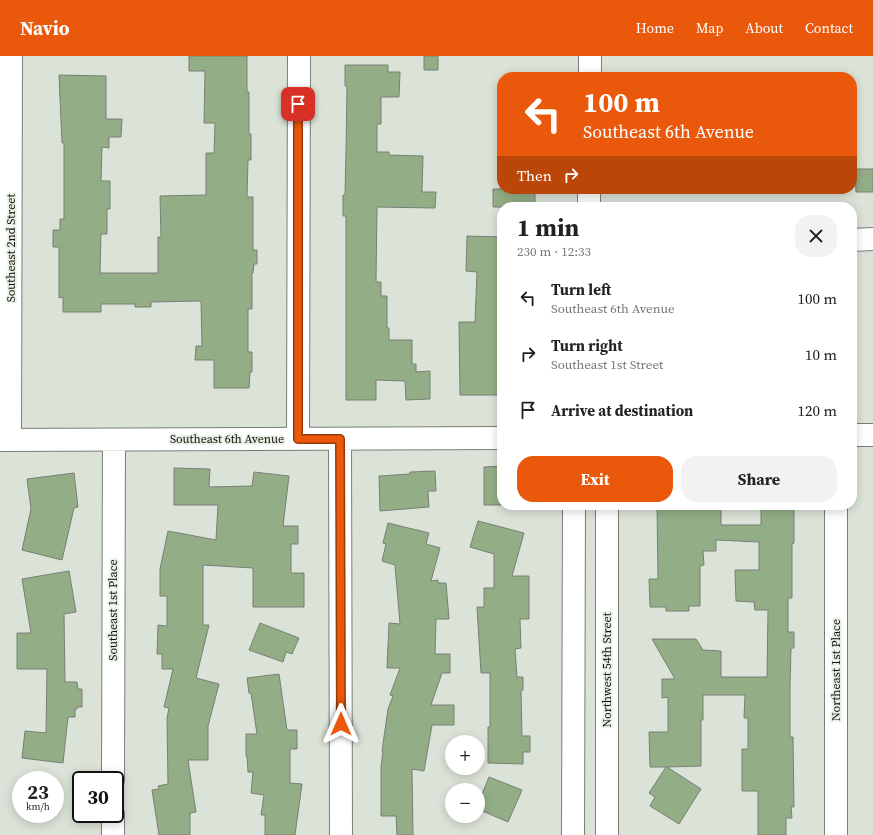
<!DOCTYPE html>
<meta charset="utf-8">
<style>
:root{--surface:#fff;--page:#f2f2f2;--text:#222;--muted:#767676;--accent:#ea580c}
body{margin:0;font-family:"Source Serif 4",serif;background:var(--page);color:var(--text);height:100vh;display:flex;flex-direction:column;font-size:15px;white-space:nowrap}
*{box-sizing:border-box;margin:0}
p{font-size:13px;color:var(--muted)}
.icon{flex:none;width:22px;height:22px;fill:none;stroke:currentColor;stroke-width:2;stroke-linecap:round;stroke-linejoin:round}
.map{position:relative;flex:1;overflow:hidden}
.details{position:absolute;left:497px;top:146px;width:360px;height:308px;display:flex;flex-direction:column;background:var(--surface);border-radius:16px;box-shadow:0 2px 10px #0003}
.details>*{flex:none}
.hud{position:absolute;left:497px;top:16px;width:360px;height:122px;border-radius:16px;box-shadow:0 2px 10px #0003;background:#ea580c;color:#fff;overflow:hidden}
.controls{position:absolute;left:445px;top:679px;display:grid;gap:8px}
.controls a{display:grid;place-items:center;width:40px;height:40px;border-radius:50%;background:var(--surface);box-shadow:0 2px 10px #0003;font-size:20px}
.speed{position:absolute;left:12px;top:715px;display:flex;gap:8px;font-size:20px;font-weight:700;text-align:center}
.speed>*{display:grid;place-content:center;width:52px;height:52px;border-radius:50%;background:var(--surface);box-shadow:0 2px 10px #0003;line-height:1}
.speed small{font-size:10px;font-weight:400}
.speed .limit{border:2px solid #111;border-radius:6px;background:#fff;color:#111}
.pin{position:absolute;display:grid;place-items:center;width:34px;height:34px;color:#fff;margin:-17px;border-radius:8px;box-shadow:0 2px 6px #0006}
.me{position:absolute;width:44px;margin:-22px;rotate:0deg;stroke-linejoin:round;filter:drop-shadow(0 0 3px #0008)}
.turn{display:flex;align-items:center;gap:14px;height:84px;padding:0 20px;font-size:18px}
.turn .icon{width:52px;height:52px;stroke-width:2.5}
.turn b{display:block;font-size:28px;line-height:34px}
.then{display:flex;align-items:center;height:38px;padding:0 20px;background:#0003;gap:8px;font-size:15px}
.round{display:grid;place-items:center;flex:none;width:42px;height:42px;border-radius:16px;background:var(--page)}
.head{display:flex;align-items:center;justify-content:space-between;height:68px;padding:0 20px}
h1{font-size:24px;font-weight:700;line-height:30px}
.button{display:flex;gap:8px;margin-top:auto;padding:8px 20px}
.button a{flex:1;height:46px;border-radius:16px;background:var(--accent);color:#fff;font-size:16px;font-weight:700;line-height:46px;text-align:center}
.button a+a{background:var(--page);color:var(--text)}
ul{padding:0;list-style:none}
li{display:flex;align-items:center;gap:12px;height:56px;padding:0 20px}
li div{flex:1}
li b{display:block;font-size:15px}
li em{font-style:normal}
header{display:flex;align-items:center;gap:24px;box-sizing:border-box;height:56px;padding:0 20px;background:var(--accent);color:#fff}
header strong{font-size:19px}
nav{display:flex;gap:22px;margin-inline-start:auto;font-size:14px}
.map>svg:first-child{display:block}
.building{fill:#93ae86;stroke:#787f75}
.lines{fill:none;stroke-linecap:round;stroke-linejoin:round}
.minor-casing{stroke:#787f75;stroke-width:24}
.major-casing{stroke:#787f75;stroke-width:24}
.minor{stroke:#fff;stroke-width:22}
.major{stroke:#fff;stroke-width:22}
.route-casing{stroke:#983908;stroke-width:10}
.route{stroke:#ea580c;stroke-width:7}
.labels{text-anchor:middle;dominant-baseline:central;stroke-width:3.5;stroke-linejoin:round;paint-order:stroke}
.street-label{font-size:12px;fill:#0d0f0c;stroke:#e8f0e5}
</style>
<header>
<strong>Navio</strong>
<nav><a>Home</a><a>Map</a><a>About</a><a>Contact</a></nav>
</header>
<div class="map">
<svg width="873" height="779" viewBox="0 0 873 779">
<rect width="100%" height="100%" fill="#dbe3d8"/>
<!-- building -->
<path class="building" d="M189,0H247V36H249V78H251V104H248L247,141H253V194H257V208H254L253,217H252V253H248V296H252V316H250L249,332H214V304H195L196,290H202L201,245L151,246V251H135V248H101V256H63V241L59,242V191H53V174H60V163H64V87H62L59,19L106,20V63H122L121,81H109V92L102,91L101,125H110V153H107V178H101L100,217H158V181H161L160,140L206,139V97H214L215,67H204L205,15H189Z
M424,0H438V14H424Z
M345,9H388V16H400L399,41H381V68H377V96H389V99L423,100L422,136H436L435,152L377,151L376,226H381V240H387V272H389V284H412V308H416V316L430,315V343L406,344L405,325L376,324V344H346V160H343V139H345L346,96L347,30H345Z
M855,113H873V136H856Z
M493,133H535V151H493Z
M467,180L502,181V339H460L459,266H475L477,216L466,215Z
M502,410V449H484V411Z
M174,412L210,413L209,431L252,430L254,416L289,420L283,470H298V488H291V517H304V551H253V512L203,509V569H209L196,622L219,628L208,670V704H188L196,756L190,757V779H159L152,734L159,733L158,730L168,728L167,662L169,652L164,651L173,613H162V598H157L158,569L167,570V540H160V513L168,475L216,484L218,449H174Z
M435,415L436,435H428L429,451L380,455L379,420L410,418V416Z
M74,417L78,451L74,452L62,504L22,494L31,453L27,423Z
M657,449H721V469H761V449H794V487L792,488V542H788V576H794V592H791L790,629V681H793L794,751H791L792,762H786V779H758V735H742V693H748V662H744L745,639H703V664H701V710L667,711L701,733L679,768L650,750L655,741L649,737L666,711H650L649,676H668V641L662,642V623H675L652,583H696L703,594L721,595V621H767L768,554H755L754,546L736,545L735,514H759V486L716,484V495H703L704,509L700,510V550H689V555H666V551H650L649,523H658Z
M478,465L524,477L512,520H529V563H520L521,592L515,593L517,621H523V634L521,635L522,680H530V696H523V708L488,707V671H490V617H481L477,551H484V532H494V498L470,491Z
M388,467L429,477L426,488L440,492L431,525L438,524V527H446L449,563H436L435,598H450V617H442L431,649H454V669H432L424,715L412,713L413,779H397L396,760H381V711L383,695H382L388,653L393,640L390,639L400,612H387L389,567L400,568L395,509L382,505L386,488L383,487Z
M69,515L76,556L64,558L65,626H77L78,633H82V651H77V653H75V661H68L63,707L22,702L25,675L46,677L47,613H17V577H31L22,523Z
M260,567L299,582L292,598L286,596L283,606L249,594Z
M279,618L287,674H297V693H290V727L302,728L295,779H265V759H261L264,739L251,737L253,716H248L247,700H246V678H257L251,637H249L247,622Z
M489,721L522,734L508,766L478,753V748Z"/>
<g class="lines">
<defs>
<path id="minor" d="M852,184L873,183
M852,379H873
M298,383L299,0
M340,383L341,779
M0,384L502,382
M10,384L11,0
M836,449V779
M113,724L114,384
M113,779V758"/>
<path id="major" d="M590,21V0
M589,151V133
M573,779L574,449
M607,779V449"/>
</defs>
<!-- minor casing -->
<use href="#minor" class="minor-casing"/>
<!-- major casing -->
<use href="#major" class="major-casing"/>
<!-- minor -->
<use href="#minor" class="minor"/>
<!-- major -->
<use href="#major" class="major"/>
</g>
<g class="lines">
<defs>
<path id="route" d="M298,48V383H340L341,668"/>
</defs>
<!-- route casing -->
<use href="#route" class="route-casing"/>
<!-- route -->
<use href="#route" class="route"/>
</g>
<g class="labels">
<!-- street labels -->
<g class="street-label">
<text transform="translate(11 192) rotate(-90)">Southeast 2nd Street</text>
<text x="227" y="383">Southeast 6th Avenue</text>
<text transform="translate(113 554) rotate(-90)">Southeast 1st Place</text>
<text transform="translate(607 614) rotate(-90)">Northwest 54th Street</text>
<text transform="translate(836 614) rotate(-90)">Northeast 1st Place</text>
</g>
</g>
</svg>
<div class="controls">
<a>+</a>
<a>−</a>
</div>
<div class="speed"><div>23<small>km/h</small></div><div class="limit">30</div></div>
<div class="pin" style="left:298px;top:48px;background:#d93025"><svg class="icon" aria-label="arrive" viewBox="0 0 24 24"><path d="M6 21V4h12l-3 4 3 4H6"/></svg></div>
<svg class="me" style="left:341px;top:668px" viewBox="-20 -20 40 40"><path d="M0-17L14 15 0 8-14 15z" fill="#ea580c" stroke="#fff" stroke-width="4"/></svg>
<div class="hud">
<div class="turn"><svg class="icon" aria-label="left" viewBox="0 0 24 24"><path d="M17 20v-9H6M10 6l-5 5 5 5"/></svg><div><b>100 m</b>Southeast 6th Avenue</div></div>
<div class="then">Then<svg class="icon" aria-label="right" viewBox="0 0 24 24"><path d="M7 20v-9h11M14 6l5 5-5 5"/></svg></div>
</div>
<section class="details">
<div class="head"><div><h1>1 min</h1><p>230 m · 12:33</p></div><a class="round"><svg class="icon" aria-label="close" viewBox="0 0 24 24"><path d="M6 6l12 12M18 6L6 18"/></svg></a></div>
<ul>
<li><svg class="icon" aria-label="left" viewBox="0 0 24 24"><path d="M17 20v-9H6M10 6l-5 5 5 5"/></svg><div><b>Turn left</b><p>Southeast 6th Avenue</p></div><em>100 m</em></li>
<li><svg class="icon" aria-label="right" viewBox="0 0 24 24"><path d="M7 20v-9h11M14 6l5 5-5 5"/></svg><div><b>Turn right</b><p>Southeast 1st Street</p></div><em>10 m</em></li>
<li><svg class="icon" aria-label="arrive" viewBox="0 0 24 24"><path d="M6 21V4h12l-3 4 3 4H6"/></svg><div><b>Arrive at destination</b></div><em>120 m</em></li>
</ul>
<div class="button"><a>Exit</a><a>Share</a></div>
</section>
</div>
